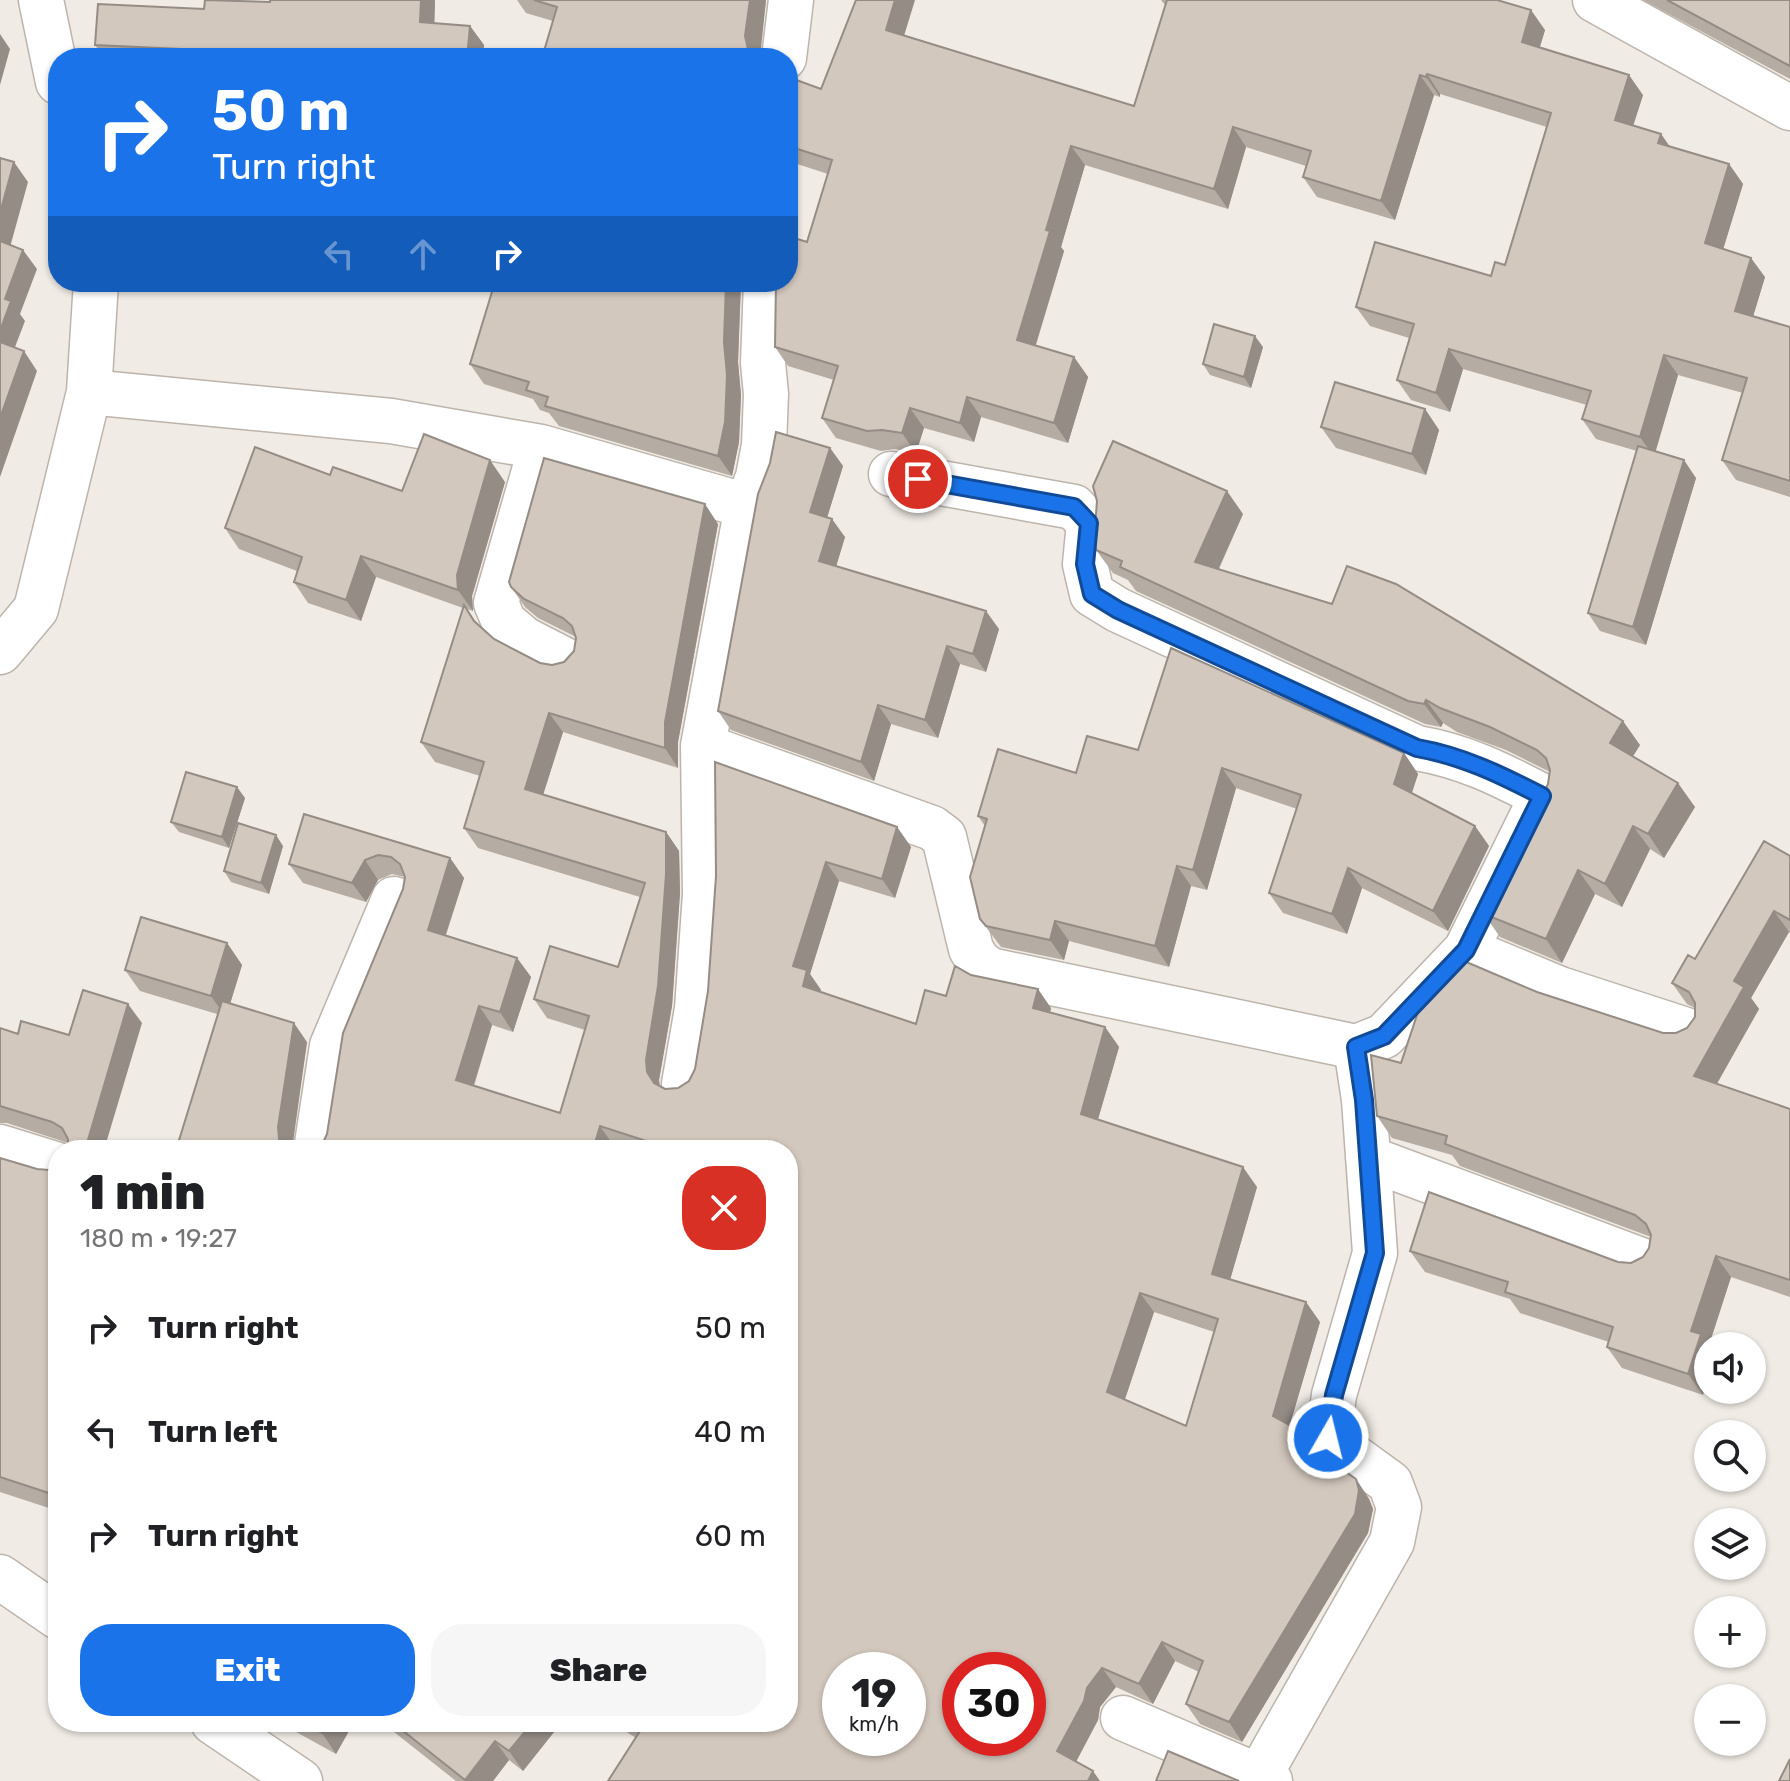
<!DOCTYPE html>
<meta charset="utf-8">
<style>
:root{--surface:#fff;--page:#f6f6f6;--text:#202124;--muted:#757577;--accent:#1a73e8}
body{margin:0;font-family:Rubik,sans-serif;background:var(--page);color:var(--text);height:100vh;display:flex;flex-direction:column;font-size:30px;white-space:nowrap}
*{box-sizing:border-box;margin:0}
p{font-size:26px;color:var(--muted)}
.icon{flex:none;width:44px;height:44px;fill:none;stroke:currentColor;stroke-width:2;stroke-linecap:round;stroke-linejoin:round}
.map{position:relative;flex:1;overflow:hidden}
.side{position:absolute;left:48px;top:1140px;width:750px;height:592px;display:flex;flex-direction:column;background:var(--surface);border-radius:32px;box-shadow:0 2px 6px #0004}
.side>*{flex:none}
.top-card{position:absolute;left:48px;top:48px;width:750px;height:244px;border-radius:32px;box-shadow:0 2px 6px #0004;background:#1a73e8;color:#fff;overflow:hidden}
.fabs{position:absolute;left:1694px;top:1332px;display:grid;gap:16px}
.fabs a{display:grid;place-items:center;width:72px;height:72px;border-radius:50%;background:var(--surface);box-shadow:0 2px 6px #0004;font-size:40px}
.speed{position:absolute;left:822px;top:1652px;display:flex;gap:16px;font-size:40px;font-weight:700;text-align:center}
.speed>*{display:grid;place-content:center;width:104px;height:104px;border-radius:50%;background:var(--surface);box-shadow:0 2px 6px #0004;line-height:1}
.speed small{font-size:20px;font-weight:400}
.speed .limit{border:12px solid #d22;background:#fff;color:#111}
.pin{position:absolute;display:grid;place-items:center;width:68px;height:68px;color:#fff;margin:-34px;border:4px solid #fff;border-radius:50%;box-shadow:0 2px 8px #0007}
.me{position:absolute;width:88px;margin:-44px;rotate:8deg;stroke-linejoin:round;filter:drop-shadow(0 0 6px #0008)}
.turn{display:flex;align-items:center;gap:28px;height:168px;padding:0 32px;font-size:36px}
.turn .icon{width:104px;height:104px;stroke-width:2.5}
.turn b{display:block;font-size:56px;line-height:68px}
.lanes{display:flex;align-items:center;height:76px;padding:0 32px;background:#0003;justify-content:center;gap:40px;direction:ltr}
.lanes .off{opacity:.35}
.round{display:grid;place-items:center;flex:none;width:84px;height:84px;border-radius:32px;background:var(--page)}
.summary{display:flex;align-items:center;justify-content:space-between;height:136px;padding:0 32px}
h1{font-size:48px;font-weight:800;line-height:60px}
.cta{display:flex;gap:16px;margin-top:auto;padding:16px 32px}
.cta a{flex:1;height:92px;border-radius:32px;background:var(--accent);color:#fff;font-size:32px;font-weight:800;line-height:92px;text-align:center}
.cta a+a{background:var(--page);color:var(--text)}
ul{padding:0;list-style:none}
li{display:flex;align-items:center;gap:24px;height:104px;padding:0 32px}
li div{flex:1}
li b{display:block;font-size:30px}
li em{font-style:normal}
.map>svg:first-child{display:block}
.lines{fill:none;stroke-linecap:round;stroke-linejoin:round}
.street-casing{stroke:#bdb4ab;stroke-width:47}
.street{stroke:#fff;stroke-width:44}
.wall{fill:#b5aca3;fill-rule:evenodd}
.shaded-wall{fill:#948c85}
.building{fill:#d3c8be;stroke:#948c85;stroke-width:2;fill-rule:evenodd}
.route-casing{stroke:#114b97;stroke-width:20}
.route{stroke:#1a73e8;stroke-width:14}
</style>
<div class="map">
<svg width="1790" height="1781" viewBox="0 0 1790 1781">
<rect width="100%" height="100%" fill="#f0ebe4"/>
<g class="lines">
<defs>
<path id="street" d="M41,0L58,82
M1595,0L1790,108
M784,58L791,0
M766,282L763,363L766,394L764,445L758,477L747,506L703,746L932,828L944,837L971,949L978,961L990,970L1356,1047L1384,1036L1466,950L1542,796C1500,774 1464,756 1417,748L1118,610L1092,594L1085,564L1089,523L1074,507L891,474
M89,392L391,421L541,447L747,506
M541,447L496,603L504,622L524,639L565,660
M0,652L36,609L89,392L96,282
M1466,950L1560,989L1686,1030
M684,1084L697,1009L705,894L703,746
M0,1147L58,1165
M316,1150L332,1046L394,899
M1368,1158L1641,1260
M0,1577L58,1617
M1123,1718L1270,1781
M213,1722L300,1781
M1259,1776L1392,1542L1399,1507L1390,1483L1328,1438L1334,1395L1375,1253L1364,1100L1356,1047"/>
</defs>
<!-- street casing -->
<use href="#street" class="street-casing"/>
<!-- street -->
<use href="#street" class="street"/>
</g>
<!-- wall -->
<path class="wall" d="M435,0L434,23L470,26L484,45L483,58H105L95,45L204,9L270,2Z
M517,0H766L759,56L553,21L526,13Z
M1161,0H1497L1545,30L1540,47L1643,95L1633,125L1661,134L1669,146L1729,164L1743,184L1723,249L1765,277L1753,316L1790,327V497L1736,480L1722,460L1743,393L1678,375L1655,451L1696,478L1646,645L1600,631L1588,613L1637,451L1596,439L1582,419L1587,405L1463,369L1450,412L1411,400L1397,380L1409,338L1370,326L1356,307L1491,276L1505,265L1547,127L1440,94V97L1434,95L1395,220L1317,197L1303,177L1306,166L1246,147L1228,209L1085,165L1061,247L1064,251L1036,345L1074,357L1088,377L1068,443L981,417L974,442L924,428L916,453L895,449L881,451L836,438L822,418L834,380L788,366L775,347L828,174L788,161V77L821,89L904,35L1134,106L1165,5Z
M1643,0H1790V79Z
M495,282H741L738,362L741,395L739,442L732,476L559,426L549,413L540,410L533,399L484,384L470,364Z
M1263,347L1251,388L1210,375L1203,364Z
M1425,409L1439,430L1426,475L1336,448L1321,427Z
M830,448L843,466L827,517L845,537L836,566L999,629L986,672L960,664L938,738L891,724L874,781L731,730L718,711Z
M330,475L402,491L505,482L472,596L473,611L467,609L478,625L494,639L540,663L552,665L564,662L574,651L576,637L538,618L525,607L511,587L718,524L678,742V768L563,732L543,794L666,832L679,851L680,893L672,1006L659,1080L660,1086L665,1089L678,1088L689,1081L695,1069L708,991L716,876L897,827L911,847L895,898L839,881L810,974L821,990L820,992L916,1024L971,975L1051,1008L1050,1013L1105,1027L1119,1047L1098,1119L1257,1187L1230,1279L1320,1322L1289,1426L1300,1439L1356,1479L1369,1499L1373,1509L1368,1533L1242,1742L1200,1724L1186,1704L1199,1672L1175,1661L1153,1704L1116,1687L1100,1707L1098,1720L1076,1762L636,1738L611,1722H788V1150H628L614,1146L322,1145L327,1134L403,889L405,877L392,874L378,880L366,902L303,883L289,864L304,814L450,858L464,878L446,935L517,958L531,977L513,1032L492,1025L474,1086L560,1113L585,1030L547,1018L534,999L618,967L640,897L478,848L464,828L480,776L435,762L421,742L463,608L376,577L361,621L308,603L294,582L297,571L239,549L225,528ZM1154,1312L1214,1332L1186,1426L1125,1399Z
M1243,514L1219,569L1640,745L1633,756L1695,807L1664,858L1650,849L1622,907L1595,894L1562,963L1500,937L1484,914L1548,784L1550,772L1506,750L1457,732L1443,723L1441,727L1425,724L1136,591L1128,580L1113,573L1096,550Z
M1138,750L1404,753L1418,774L1412,793L1475,826L1489,846L1448,931L1362,888L1347,934L1283,913L1269,893L1297,809L1236,788L1207,890L1191,886L1169,967L1069,941L1064,960L1001,947L980,919L985,826L978,816L1076,773Z
M245,798L229,848L179,832L171,822Z
M283,846L269,894L231,882L224,871Z
M1790,856V933L1789,932L1751,998L1759,1009L1716,1084L1790,1109V1297L1731,1277L1709,1345L1703,1395L1622,1368L1607,1347L1609,1342L1520,1313L1510,1299L1425,1272L1410,1251L1631,1263L1643,1257L1649,1248L1651,1237L1460,1166L1452,1155L1392,1138L1377,1116L1401,1063L1537,992L1663,1033H1676L1687,1028L1695,1017V1008L1687,1004L1672,983Z
M227,943L242,965L230,1004L307,1042L291,1146L217,1014L140,991L125,970Z
M142,1023L68,1143L7,1123H0V1028L18,1034L69,1035Z
M0,1158L37,1169L49,1170L58,1165V1511L0,1492Z
M278,1722H354L336,1754Z
M385,1722H562L523,1771L509,1760L493,1781H456L389,1728Z"/>
<!-- shaded-wall -->
<path class="shaded-wall" d="M421,0H435L434,42L420,22Z
M750,0H766L760,58H754L748,49L745,36Z
M895,0H915L900,49L886,30Z
M1531,10L1545,30L1535,62L1522,42Z
M470,26L484,45L483,58H467Z
M0,34L10,49L0,85Z
M1427,74L1440,94V97L1426,77Z
M1420,75L1434,95L1395,220L1381,201Z
M1629,75L1643,95L1629,139L1615,120Z
M1233,127L1246,147L1228,209L1214,189Z
M1661,134L1675,154L1658,143Z
M1071,146L1085,165L1061,247L1064,251L1031,360L1017,340L1046,230Z
M14,162L28,182L7,258L0,248V213Z
M1729,164L1743,184L1719,263L1705,243Z
M23,250L37,269L20,314L25,321L10,360L0,346V331L5,299Z
M1751,258L1765,277L1749,330L1735,311Z
M726,282H741L738,362L741,395L739,442L732,476L718,456Z
M1255,336L1263,347L1251,388L1244,377Z
M1449,349L1463,369L1450,412L1436,393Z
M24,351L37,371L0,477V418Z
M1664,355L1678,375L1654,457L1640,437Z
M1074,357L1088,377L1068,443L1054,423Z
M967,397L981,417L974,442L960,423Z
M910,408L924,428L916,453L902,433Z
M1425,409L1439,430L1426,475L1412,454Z
M830,448L843,466L823,531L810,512Z
M490,460L505,482L472,596L473,611L458,590L457,575Z
M1684,460L1696,478L1646,645L1633,627Z
M1227,491L1243,514L1211,585L1195,562Z
M705,504L718,524L678,742V768L665,748V722Z
M832,519L845,537L832,580L819,561Z
M361,556L376,577L361,621L346,600Z
M986,611L999,629L986,672L973,654Z
M947,646L960,664L938,738L925,720Z
M1426,700L1443,723L1441,727L1424,704Z
M878,705L891,724L874,781L861,762Z
M549,713L563,732L539,808L525,789Z
M1623,721L1640,745L1627,766L1610,743Z
M1404,753L1418,774L1408,804L1394,784Z
M1222,768L1236,788L1207,890L1193,870Z
M1678,783L1695,807L1664,858L1648,834Z
M237,787L245,798L229,848L222,837Z
M1475,826L1489,846L1448,931L1433,911Z
M1633,826L1650,849L1622,907L1605,884Z
M897,827L911,847L895,898L882,879Z
M666,832L679,851L680,893L672,1006L659,1080L660,1092L647,1072L646,1060Z
M276,835L283,846L269,894L261,883Z
M450,858L464,878L441,949L428,930Z
M365,860L378,880L366,902L352,883Z
M826,862L839,881L810,974L821,990L816,1006L803,986L793,966Z
M1177,866L1191,886L1169,967L1155,946Z
M1348,868L1362,888L1347,934L1332,914Z
M1578,870L1595,894L1562,963L1546,939Z
M1774,911L1789,932L1751,998L1759,1009L1709,1098L1694,1076L1734,981Z
M1055,921L1069,941L1064,960L1050,940Z
M227,943L242,965L226,1017L211,996Z
M517,958L531,977L513,1032L500,1012Z
M1038,989L1051,1008L1046,1027L1033,1008Z
M128,1004L142,1023L104,1150H85Z
M479,1006L492,1025L469,1100L456,1080Z
M294,1023L307,1042L292,1150H287L279,1139L278,1127Z
M1105,1027L1119,1047L1094,1133L1081,1114Z
M600,1126L614,1146L613,1150H593Z
M1243,1167L1257,1187L1226,1294L1212,1274Z
M1716,1256L1731,1277L1709,1345V1346H1708V1378L1703,1395L1688,1374L1691,1331Z
M1140,1293L1154,1312L1121,1411L1107,1392Z
M1306,1302L1320,1322L1287,1435L1273,1416Z
M1356,1479L1369,1499L1373,1509L1368,1533L1242,1742L1229,1722Z
M1162,1642L1175,1661L1153,1704L1139,1684Z
M1102,1668L1116,1687L1100,1707L1098,1720L1071,1771L1057,1751L1087,1688Z
M328,1722H354L336,1754L322,1733Z
M533,1722H562L523,1771L509,1751Z
M495,1741L509,1760L493,1781H466L465,1780Z
M1093,1771L1100,1781H1088Z"/>
<!-- building -->
<path class="building" d="M205,0L270,2V0H421L420,22L470,26L467,58H201L202,50L95,45L98,4L204,9Z
M534,0H750L745,36L748,49L755,58H542L557,7Z
M856,0H895L886,30L1134,106L1167,0H1497L1531,10L1522,42L1629,75L1615,120L1661,134L1658,143L1729,164L1705,243L1751,258L1735,311L1790,327V481L1722,460L1747,378L1664,355L1640,437L1582,419L1591,391L1449,349L1436,393L1397,380L1414,324L1356,307L1375,242L1491,276L1495,262L1505,265L1551,113L1427,74L1426,77L1420,75L1381,201L1303,177L1311,151L1233,127L1214,189L1071,146L1046,230L1050,231L1017,340L1074,357L1054,423L967,397L960,423L910,408L902,433L882,430L867,431L822,418L838,366L775,347L776,282H788V236L807,242L832,160L788,146V77L821,89Z
M1667,0H1790V66Z
M0,158L14,162L0,213Z
M0,241L23,250L5,299L11,301L0,331Z
M495,282H726L724,342L727,375L725,422L718,456L545,406L548,397L526,390L529,382L470,364Z
M1214,324L1255,336L1244,377L1203,364Z
M0,342L24,351L0,418Z
M1335,382L1425,409L1412,454L1321,427Z
M776,432L830,448L810,512L832,519L819,561L986,611L973,654L947,646L925,720L878,705L861,762L718,711L758,494L770,463Z
M424,434L490,460L457,575L458,590L361,556L346,600L294,582L302,557L225,528L255,447L330,475L333,467L402,491Z
M1113,441L1227,491L1195,562L1332,604L1347,566L1396,584L1623,721L1610,743L1678,783L1648,834L1633,826L1605,884L1578,870L1546,939L1484,914L1548,784L1550,770L1546,758L1537,750L1490,727L1440,708L1426,700L1424,704L1408,701L1120,567L1122,561L1096,550L1094,539L1097,501L1093,486Z
M1638,446L1684,460L1633,627L1588,613Z
M544,458L705,504L665,722V748L549,713L525,789L666,832V874L658,986L646,1060L647,1072L654,1083L665,1089L678,1088L689,1081L695,1069L708,991L716,876L715,762L897,827L882,879L826,862L793,966L807,970L803,986L916,1024L925,990L946,996L955,966L971,975L1038,989L1033,1008L1105,1027L1081,1114L1243,1167L1212,1274L1306,1302L1273,1416L1291,1426L1300,1439L1356,1479L1359,1490L1355,1514L1229,1722L1186,1704L1203,1661L1162,1642L1139,1684L1102,1668L1087,1688L1084,1701L1057,1751L1093,1771L1088,1781H608L640,1731L627,1722H788V1150H674L600,1126L593,1150H316L322,1145L327,1134L343,1033L403,889L405,877L400,864L391,857L378,855L365,860L352,883L289,864L304,814L450,858L428,930L517,958L500,1012L479,1006L456,1080L560,1113L589,1016L534,999L550,946L618,967L645,883L464,828L484,762L421,742L464,605L474,621L494,639L540,663L552,665L564,662L574,651L576,638L572,626L563,618L524,599L511,587L509,582ZM1140,1293L1218,1319L1186,1426L1107,1392ZM840,1670H908V1738H840ZM960,1670H1028V1738H960Z
M1171,648L1404,753L1394,784L1475,826L1433,911L1348,868L1332,914L1269,893L1301,795L1222,768L1193,870L1177,866L1155,946L1055,921L1050,940L986,926L980,919L970,877L987,819L978,816L998,749L1076,773L1087,736L1138,750Z
M186,772L237,787L222,837L171,822Z
M238,823L276,835L261,883L224,871Z
M1764,841L1790,856V920L1774,911L1734,981L1744,987L1694,1076L1790,1109V1280L1716,1256L1691,1331L1701,1334L1688,1374L1607,1347L1613,1327L1505,1292L1508,1282L1410,1251L1429,1192L1618,1262L1631,1263L1643,1257L1649,1248L1651,1235L1646,1224L1635,1215L1445,1144L1447,1136L1377,1116L1371,1055L1401,1063L1424,994L1457,958L1537,992L1663,1033H1676L1687,1028L1695,1017V1003L1689,992L1672,983L1688,955L1695,959Z
M141,917L227,943L211,996L125,970Z
M83,990L128,1004L85,1150H68V1139L62,1128L52,1122L0,1106V1028L18,1034L21,1021L69,1035Z
M222,1001L294,1023L278,1127L279,1139L287,1150H176Z
M0,1158L37,1169L49,1170L58,1165V1496L0,1477Z
M302,1722H328L322,1733Z
M392,1722H533L509,1751L495,1741L465,1780Z
M1168,1751L1239,1781H1156Z
M1790,1759V1781H1779Z"/>
<g class="lines">
<defs>
<path id="route" d="M918,479L1074,507L1089,523L1085,564L1092,594L1118,610L1417,748C1463,756 1501,775 1542,796L1466,950L1384,1036L1356,1047L1364,1100L1375,1253L1334,1395L1328,1438"/>
</defs>
<!-- route casing -->
<use href="#route" class="route-casing"/>
<!-- route -->
<use href="#route" class="route"/>
</g>
</svg>
<div class="fabs">
<a><svg class="icon" aria-label="sound" viewBox="0 0 24 24"><path d="M4 9h4l5-4v14l-5-4H4zM17 9q2 3 0 6"/></svg></a>
<a><svg class="icon" aria-label="search" viewBox="0 0 24 24"><circle cx="10" cy="10" r="6"/><path d="M15 15l6 6"/></svg></a>
<a><svg class="icon" aria-label="layers" viewBox="0 0 24 24"><path d="M12 4l9 5-9 5-9-5zM3 14l9 5 9-5"/></svg></a>
<a>+</a>
<a>−</a>
</div>
<div class="speed"><div>19<small>km/h</small></div><div class="limit">30</div></div>
<div class="pin" style="left:918px;top:479px;background:#d93025"><svg class="icon" aria-label="arrive" viewBox="0 0 24 24"><path d="M6 21V4h12l-3 4 3 4H6"/></svg></div>
<svg class="me" style="left:1328px;top:1438px" viewBox="-20 -20 40 40"><circle r="17" fill="#1a73e8" stroke="#fff" stroke-width="3"/><path d="M0-11L8 9 0 5-8 9z" fill="#fff"/></svg>
<div class="top-card">
<div class="turn"><svg class="icon" aria-label="right" viewBox="0 0 24 24"><path d="M7 20v-9h11M14 6l5 5-5 5"/></svg><div><b>50 m</b>Turn right</div></div>
<div class="lanes"><svg class="icon off" aria-label="left" viewBox="0 0 24 24"><path d="M17 20v-9H6M10 6l-5 5 5 5"/></svg><svg class="icon off" aria-label="ahead" viewBox="0 0 24 24"><path d="M12 20V5M6 11l6-6 6 6"/></svg><svg class="icon" aria-label="right" viewBox="0 0 24 24"><path d="M7 20v-9h11M14 6l5 5-5 5"/></svg></div>
</div>
<section class="side">
<div class="summary"><div><h1>1 min</h1><p>180 m · 19:27</p></div><a class="round" style="background:#d93025;color:#fff"><svg class="icon" aria-label="close" viewBox="0 0 24 24"><path d="M6 6l12 12M18 6L6 18"/></svg></a></div>
<ul>
<li><svg class="icon" aria-label="right" viewBox="0 0 24 24"><path d="M7 20v-9h11M14 6l5 5-5 5"/></svg><div><b>Turn right</b></div><em>50 m</em></li>
<li><svg class="icon" aria-label="left" viewBox="0 0 24 24"><path d="M17 20v-9H6M10 6l-5 5 5 5"/></svg><div><b>Turn left</b></div><em>40 m</em></li>
<li><svg class="icon" aria-label="right" viewBox="0 0 24 24"><path d="M7 20v-9h11M14 6l5 5-5 5"/></svg><div><b>Turn right</b></div><em>60 m</em></li>
</ul>
<div class="cta"><a>Exit</a><a>Share</a></div>
</section>
</div>
